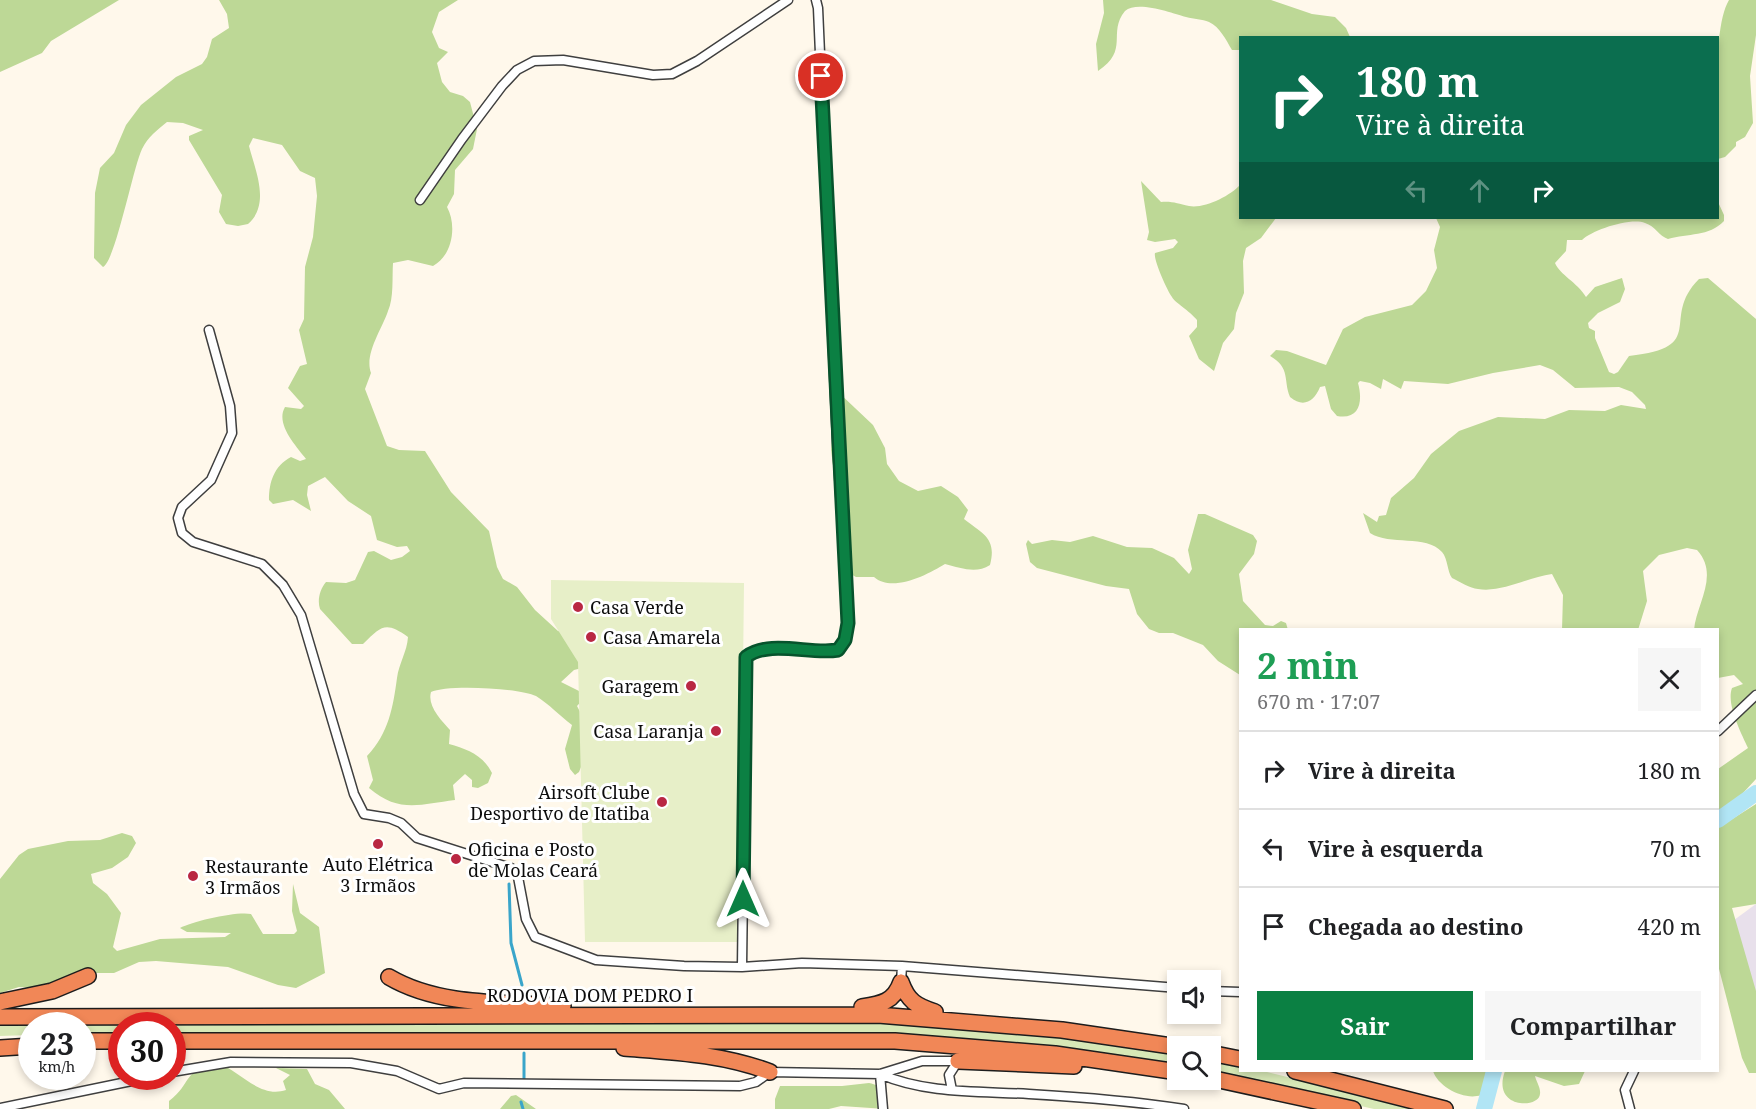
<!DOCTYPE html>
<html lang="pt">
<meta charset="utf-8">
<style>
:root{--surface:#fff;--page:#f6f6f6;--text:#202124;--muted:#757577;--line:#e0e0e0;--accent:#0b8043}
body{margin:0;font-family:"Noto Serif",serif;background:var(--page);color:var(--text);height:100vh;display:flex;flex-direction:column;font-size:22px;white-space:nowrap}
*{box-sizing:border-box;margin:0}
p{font-size:20px;color:var(--muted)}
.icon{flex:none;width:33px;height:33px;fill:none;stroke:currentColor;stroke-width:2;stroke-linecap:round;stroke-linejoin:round}
.map{position:relative;flex:1;overflow:hidden}
.panel{position:absolute;left:1239px;top:628px;width:480px;height:444px;display:flex;flex-direction:column;background:var(--surface);border-radius:0px;box-shadow:0 3px 9px #0003}
.panel>*{flex:none}
.hud{position:absolute;left:1239px;top:36px;width:480px;height:183px;border-radius:0px;box-shadow:0 3px 9px #0003;background:#0b6e4f;color:#fff;overflow:hidden}
.buttons{position:absolute;left:1167px;top:970px;display:grid;gap:12px}
.buttons a{display:grid;place-items:center;width:54px;height:54px;border-radius:0px;background:var(--surface);box-shadow:0 3px 9px #0003;font-size:30px}
.speed{position:absolute;left:18px;top:1012px;display:flex;gap:12px;font-size:30px;font-weight:700;text-align:center}
.speed>*{display:grid;place-content:center;width:78px;height:78px;border-radius:50%;background:var(--surface);box-shadow:0 3px 9px #0003;line-height:1}
.speed small{font-size:15px;font-weight:400}
.speed .limit{border:9px solid #d22;background:#fff;color:#111}
.pin{position:absolute;display:grid;place-items:center;width:51px;height:51px;color:#fff;margin:-26px;border:3px solid #fff;border-radius:50%;box-shadow:0 2px 6px #0007}
.me{position:absolute;width:66px;margin:-33px;rotate:0deg;stroke-linejoin:round;filter:drop-shadow(0 0 4px #0008)}
.turn{display:flex;align-items:center;gap:21px;height:126px;padding:0 18px;font-size:27px}
.turn .icon{width:78px;height:78px;stroke-width:2.5}
.turn b{display:block;font-size:42px;line-height:51px}
.lanes{display:flex;align-items:center;height:57px;padding:0 18px;background:#0003;justify-content:center;gap:30px;direction:ltr}
.lanes .off{opacity:.35}
.round{display:grid;place-items:center;flex:none;width:63px;height:63px;border-radius:0px;background:var(--page)}
.head{display:flex;align-items:center;justify-content:space-between;height:102px;padding:0 18px}
h1{font-size:36px;font-weight:700;line-height:45px;color:#1e9e55}
.button{display:flex;gap:12px;margin-top:auto;padding:12px 18px}
.button a{flex:1;height:69px;border-radius:0px;background:var(--accent);color:#fff;font-size:24px;font-weight:700;line-height:69px;text-align:center}
.button a+a{background:var(--page);color:var(--text)}
ul{padding:0;list-style:none}
li{display:flex;align-items:center;gap:18px;height:78px;padding:0 18px;border-top:2px solid var(--line)}
li div{flex:1}
li b{display:block;font-size:22px}
li em{font-style:normal}
.map>svg:first-child{display:block}
.industrial{fill:#e8e0eb}
.green{fill:#d7e8b6}
.forest{fill:#bdd896}
.pitch{fill:#e7efc8}
.lines{fill:none;stroke-linecap:round;stroke-linejoin:round}
.stream{stroke:#3aa5ca;stroke-width:3}
.river{stroke:#b1e5f5;stroke-width:16}
.street-casing{stroke:#3f3f3f;stroke-width:11}
.highway-casing{stroke:#1d1d1d;stroke-width:18}
.street{stroke:#fff;stroke-width:8}
.highway{stroke:#f18757;stroke-width:15}
.route-casing{stroke:#07532c;stroke-width:15}
.route{stroke:#0b8043;stroke-width:10}
.poi-dot{fill:#b92743;stroke:#fff;stroke-width:2}
.labels{text-anchor:middle;dominant-baseline:central;stroke-width:6;stroke-linejoin:round;paint-order:stroke}
.poi-label{font-size:18px;fill:#0c0c0c;stroke:#fff;text-anchor:start}
.street-label{font-size:18px;fill:#0c0c0c;stroke:#fff}
</style>
<div class="map">
<svg width="1756" height="1109" viewBox="0 0 1756 1109">
<rect width="100%" height="100%" fill="#fff8eb"/>
<!-- industrial -->
<path class="industrial" d="M1756,904V1063L1719,931Z"/>
<!-- green -->
<path class="green" d="M884,1022L1078,1039L1177,1053L1178,1065L882,1034L173,1035L172,1026H122L121,1035H83L82,1026H32L31,1035L0,1036V1024Z
M1210,1060L1240,1066V1071H1263L1418,1109H1374L1211,1072Z"/>
<!-- forest -->
<path class="forest" d="M0,0H119L51,41L42,53L0,72Z
M219,0H458L439,12L432,32L439,48L448,52L437,63L442,82L450,92L463,96L470,102L477,129L473,149L455,170L454,194L447,207C457,225 453,255 433,266L408,260L393,263C392,277 394,298 388,311C382,329 364,354 371,373L365,389L387,446L399,450L425,451L451,492L489,531L497,567L503,579L517,587L535,610L558,631L573,635L586,667L574,670L561,682L587,695L577,706L593,737L579,772L575,775L570,769L565,749L572,725C560,716 549,704 536,696C520,688 446,684 431,692C427,706 441,720 450,730L449,744C467,749 483,755 492,773L488,783L478,788L472,787V780L465,774L453,785L455,800C421,804 399,814 369,788L373,780L367,756C389,733 393,707 397,678C399,663 407,652 408,637C385,621 382,626 363,644H352L320,609C317,600 320,589 326,582L346,583L355,580L368,552L374,551L391,560L402,557L410,551L407,546L397,547L377,540L371,516L348,501L325,477L308,486L307,495L311,511L293,500L273,504L269,500C269,482 274,466 291,457L300,461L306,459C296,446 275,424 285,407L301,409L304,406L288,388L300,366L307,364L299,330L304,319L305,267L313,237L317,196L315,178L300,171L282,145L253,138L249,146C255,170 271,204 248,224L238,226L226,224L219,212L222,195L189,140V136L203,130L183,123L167,122C157,130 148,137 142,149C133,168 115,262 103,267L94,258L95,193L100,168L114,153L126,125L141,105L176,77L202,64L207,57L212,39L229,28L227,14Z
M1103,0H1271L1312,14L1335,17L1346,28L1350,37L1240,38V50H1232C1226,40 1220,27 1209,22C1202,19 1194,19 1186,17C1172,13 1137,0 1125,11C1107,33 1130,50 1098,71L1096,44L1104,13Z
M1729,0H1756V35L1750,76L1753,123L1745,137L1736,142V146L1725,157L1718,159C1717,123 1712,28 1729,0Z
M1141,181L1161,202C1173,201 1178,204 1189,206C1204,209 1230,196 1240,185V218H1276L1261,238L1246,248L1243,261L1244,293L1236,313L1234,329L1223,343L1214,371L1199,359L1189,336L1197,327V320C1190,311 1174,302 1172,297C1167,290 1153,259 1155,253L1173,248L1178,242L1175,239L1155,242L1147,240L1149,232Z
M1718,202L1724,215V221C1709,237 1688,233 1668,239C1659,236 1655,226 1645,223C1631,217 1592,230 1582,240H1567L1566,251L1555,263C1560,275 1577,282 1586,297L1595,287L1622,278L1625,289L1620,302L1598,313L1588,323L1589,328L1595,331V338L1609,372L1614,374L1618,372L1629,356C1710,347 1659,319 1699,279L1708,278L1756,319V779L1718,820V769L1748,748C1741,733 1726,704 1732,688L1743,684L1734,675L1718,678V630H1694C1696,604 1720,575 1697,550L1687,548L1659,555L1643,571L1647,601L1638,630H1562L1563,595L1552,574C1528,577 1502,593 1478,589C1470,588 1460,582 1452,578C1447,571 1448,559 1442,552C1426,534 1390,546 1370,533L1363,513L1377,522L1379,516L1386,515L1391,498L1414,478L1431,454L1459,431L1498,417L1545,419L1569,410L1605,411L1621,405L1646,409L1645,405L1632,392L1619,387L1575,388L1553,370L1540,365L1493,373L1448,384L1404,381L1401,389L1383,379L1381,389L1370,383L1360,381L1358,383C1363,401 1360,420 1337,416L1331,409L1325,386L1320,387C1314,402 1303,408 1290,397C1283,380 1291,368 1270,356L1276,350L1287,351L1326,365L1343,329L1365,317L1412,305L1426,291L1437,268L1434,250L1440,227L1436,218H1718Z
M837,391L873,425L885,448L887,464L899,481L918,491L941,486L958,497L968,510L964,519C983,534 997,538 990,565C976,574 961,568 945,564C927,575 892,593 874,577H856L847,572L831,450Z
M1198,514H1205L1253,535L1257,541L1254,554L1239,574L1243,601L1265,625L1273,626L1281,621L1286,623L1288,630H1240V675L1218,661L1203,645L1173,633H1159L1149,629L1137,614L1129,589L1106,586L1037,568L1030,562L1026,544L1028,540L1032,544L1052,540L1070,542L1093,536L1127,547L1152,548L1174,558L1189,574L1192,569L1188,550Z
M1756,804V904L1732,908L1756,991V1073H1749L1742,1058L1718,965V828Z
M122,833L132,836L136,843L128,857L112,868L91,874L93,883L107,894L121,913L113,947L117,951L160,939L225,937L231,933L187,932L180,928C193,921 237,911 251,914L263,934H294L297,931L292,911L293,884L300,913L319,927L325,973L296,988L278,985L228,967L156,961L139,962L114,973H86L47,989L19,987L0,993V879L19,855L28,849L68,841L100,840Z
M217,1063C240,1070 259,1099 286,1090L283,1081L290,1075L276,1068L307,1069L315,1084L329,1090L345,1109H169V1101C193,1083 180,1072 217,1063Z
M1433,1071H1488L1481,1095C1465,1101 1438,1087 1433,1071Z
M1505,1071H1585L1579,1084L1564,1086L1535,1076C1536,1081 1541,1088 1540,1094C1539,1109 1491,1109 1505,1071Z
M869,1083C883,1085 884,1096 886,1109L841,1106L829,1109H775V1099L780,1086H842Z
M516,1095L536,1109H500L511,1096Z"/>
<!-- pitch -->
<path class="pitch" d="M551,580L744,583L740,942H585L578,662L551,619Z"/>
<g class="lines">
<!-- stream -->
<path class="stream" d="M509,884L511,943L522,985
M524,1079V1053
M521,1102L523,1109"/>
<!-- river -->
<path class="river" d="M1718,820L1756,793
M1484,1109L1494,1071"/>
<defs>
<path id="street" d="M420,200L462,139L502,86L517,70L534,61L563,60L653,75L672,74L697,61L788,0
M209,330L230,406L232,433L211,480L182,507L178,518L182,533L193,542L262,564L283,585L301,615L354,794L364,814L389,818L401,823L417,838L511,868L518,877L526,919L535,937L596,960L684,966L742,967L802,963L902,966
M1718,731L1756,695
M742,967L746,657C768,641 810,655 838,650L845,640L848,623L837,440L818,8L816,0
M901,982L902,966L1178,988
M1210,991L1240,992
M172,1072L231,1062L351,1063L397,1071L439,1089L464,1083L740,1086L756,1082L770,1072L880,1074L922,1061H958
M880,1074C926,1094 979,1091 1029,1094C1081,1097 1132,1101 1184,1109
M880,1074L883,1109
M952,1090L949,1075L958,1061
M0,1108L151,1077
M1630,1109L1625,1090L1634,1071"/>
<path id="highway" d="M389,977C440,1007 505,1002 563,1006
M901,982C908,1001 916,1006 935,1012
M0,1002L52,991L88,976
M862,1007C881,1004 894,1002 901,982
M0,1017L878,1015L1062,1030L1178,1047
M82,1041H122
M172,1041H895L1055,1054L1178,1072
M0,1048L32,1046
M624,1048C674,1052 723,1054 770,1072
M1210,1053L1240,1059
M958,1061L1074,1066
M1295,1071L1445,1109
M1210,1078L1353,1109"/>
</defs>
<!-- street casing -->
<use href="#street" class="street-casing"/>
<!-- highway casing -->
<use href="#highway" class="highway-casing"/>
<!-- street -->
<use href="#street" class="street"/>
<!-- highway -->
<use href="#highway" class="highway"/>
</g>
<g class="lines">
<defs>
<path id="route" d="M743,899L746,657C770,639 810,655 838,650L845,640L848,623L821,76"/>
</defs>
<!-- route casing -->
<use href="#route" class="route-casing"/>
<!-- route -->
<use href="#route" class="route"/>
</g>
<!-- markers -->
<g class="poi-dot">
<circle cx="578" cy="607" r="6"/>
<circle cx="591" cy="637" r="6"/>
<circle cx="691" cy="686" r="6"/>
<circle cx="716" cy="731" r="6"/>
<circle cx="662" cy="802" r="6"/>
<circle cx="378" cy="844" r="6"/>
<circle cx="456" cy="859" r="6"/>
<circle cx="193" cy="876" r="6"/>
</g>
<g class="labels">
<!-- poi labels -->
<g class="poi-label">
<text x="590" y="607">Casa Verde</text>
<text x="603" y="637">Casa Amarela</text>
<text x="679" y="686" text-anchor="end">Garagem</text>
<text x="704" y="731" text-anchor="end">Casa Laranja</text>
<text x="650" y="792" text-anchor="end">Airsoft Clube<tspan x="650" dy="21">Desportivo de Itatiba</tspan></text>
<text x="468" y="849">Oficina e Posto<tspan x="468" dy="21">de Molas Ceará</tspan></text>
<text x="378" y="864" text-anchor="middle">Auto Elétrica<tspan x="378" dy="21">3 Irmãos</tspan></text>
<text x="205" y="866">Restaurante<tspan x="205" dy="21">3 Irmãos</tspan></text>
</g>
<!-- street labels -->
<g class="street-label">
<text x="590" y="995">RODOVIA DOM PEDRO I</text>
</g>
</g>
</svg>
<div class="buttons">
<a><svg class="icon" aria-label="sound" viewBox="0 0 24 24"><path d="M4 9h4l5-4v14l-5-4H4zM17 9q2 3 0 6"/></svg></a>
<a><svg class="icon" aria-label="search" viewBox="0 0 24 24"><circle cx="10" cy="10" r="6"/><path d="M15 15l6 6"/></svg></a>
</div>
<div class="speed"><div>23<small>km/h</small></div><div class="limit">30</div></div>
<div class="pin" style="left:821px;top:76px;background:#d93025"><svg class="icon" aria-label="arrive" viewBox="0 0 24 24"><path d="M6 21V4h12l-3 4 3 4H6"/></svg></div>
<svg class="me" style="left:743px;top:899px" viewBox="-20 -20 40 40"><path d="M0-17L14 15 0 8-14 15z" fill="#0b8043" stroke="#fff" stroke-width="4"/></svg>
<div class="hud">
<div class="turn"><svg class="icon" aria-label="right" viewBox="0 0 24 24"><path d="M7 20v-9h11M14 6l5 5-5 5"/></svg><div><b>180 m</b>Vire à direita</div></div>
<div class="lanes"><svg class="icon off" aria-label="left" viewBox="0 0 24 24"><path d="M17 20v-9H6M10 6l-5 5 5 5"/></svg><svg class="icon off" aria-label="ahead" viewBox="0 0 24 24"><path d="M12 20V5M6 11l6-6 6 6"/></svg><svg class="icon" aria-label="right" viewBox="0 0 24 24"><path d="M7 20v-9h11M14 6l5 5-5 5"/></svg></div>
</div>
<section class="panel">
<div class="head"><div><h1>2 min</h1><p>670 m · 17:07</p></div><a class="round"><svg class="icon" aria-label="close" viewBox="0 0 24 24"><path d="M6 6l12 12M18 6L6 18"/></svg></a></div>
<ul>
<li><svg class="icon" aria-label="right" viewBox="0 0 24 24"><path d="M7 20v-9h11M14 6l5 5-5 5"/></svg><div><b>Vire à direita</b></div><em>180 m</em></li>
<li><svg class="icon" aria-label="left" viewBox="0 0 24 24"><path d="M17 20v-9H6M10 6l-5 5 5 5"/></svg><div><b>Vire à esquerda</b></div><em>70 m</em></li>
<li><svg class="icon" aria-label="arrive" viewBox="0 0 24 24"><path d="M6 21V4h12l-3 4 3 4H6"/></svg><div><b>Chegada ao destino</b></div><em>420 m</em></li>
</ul>
<div class="button"><a>Sair</a><a>Compartilhar</a></div>
</section>
</div>
